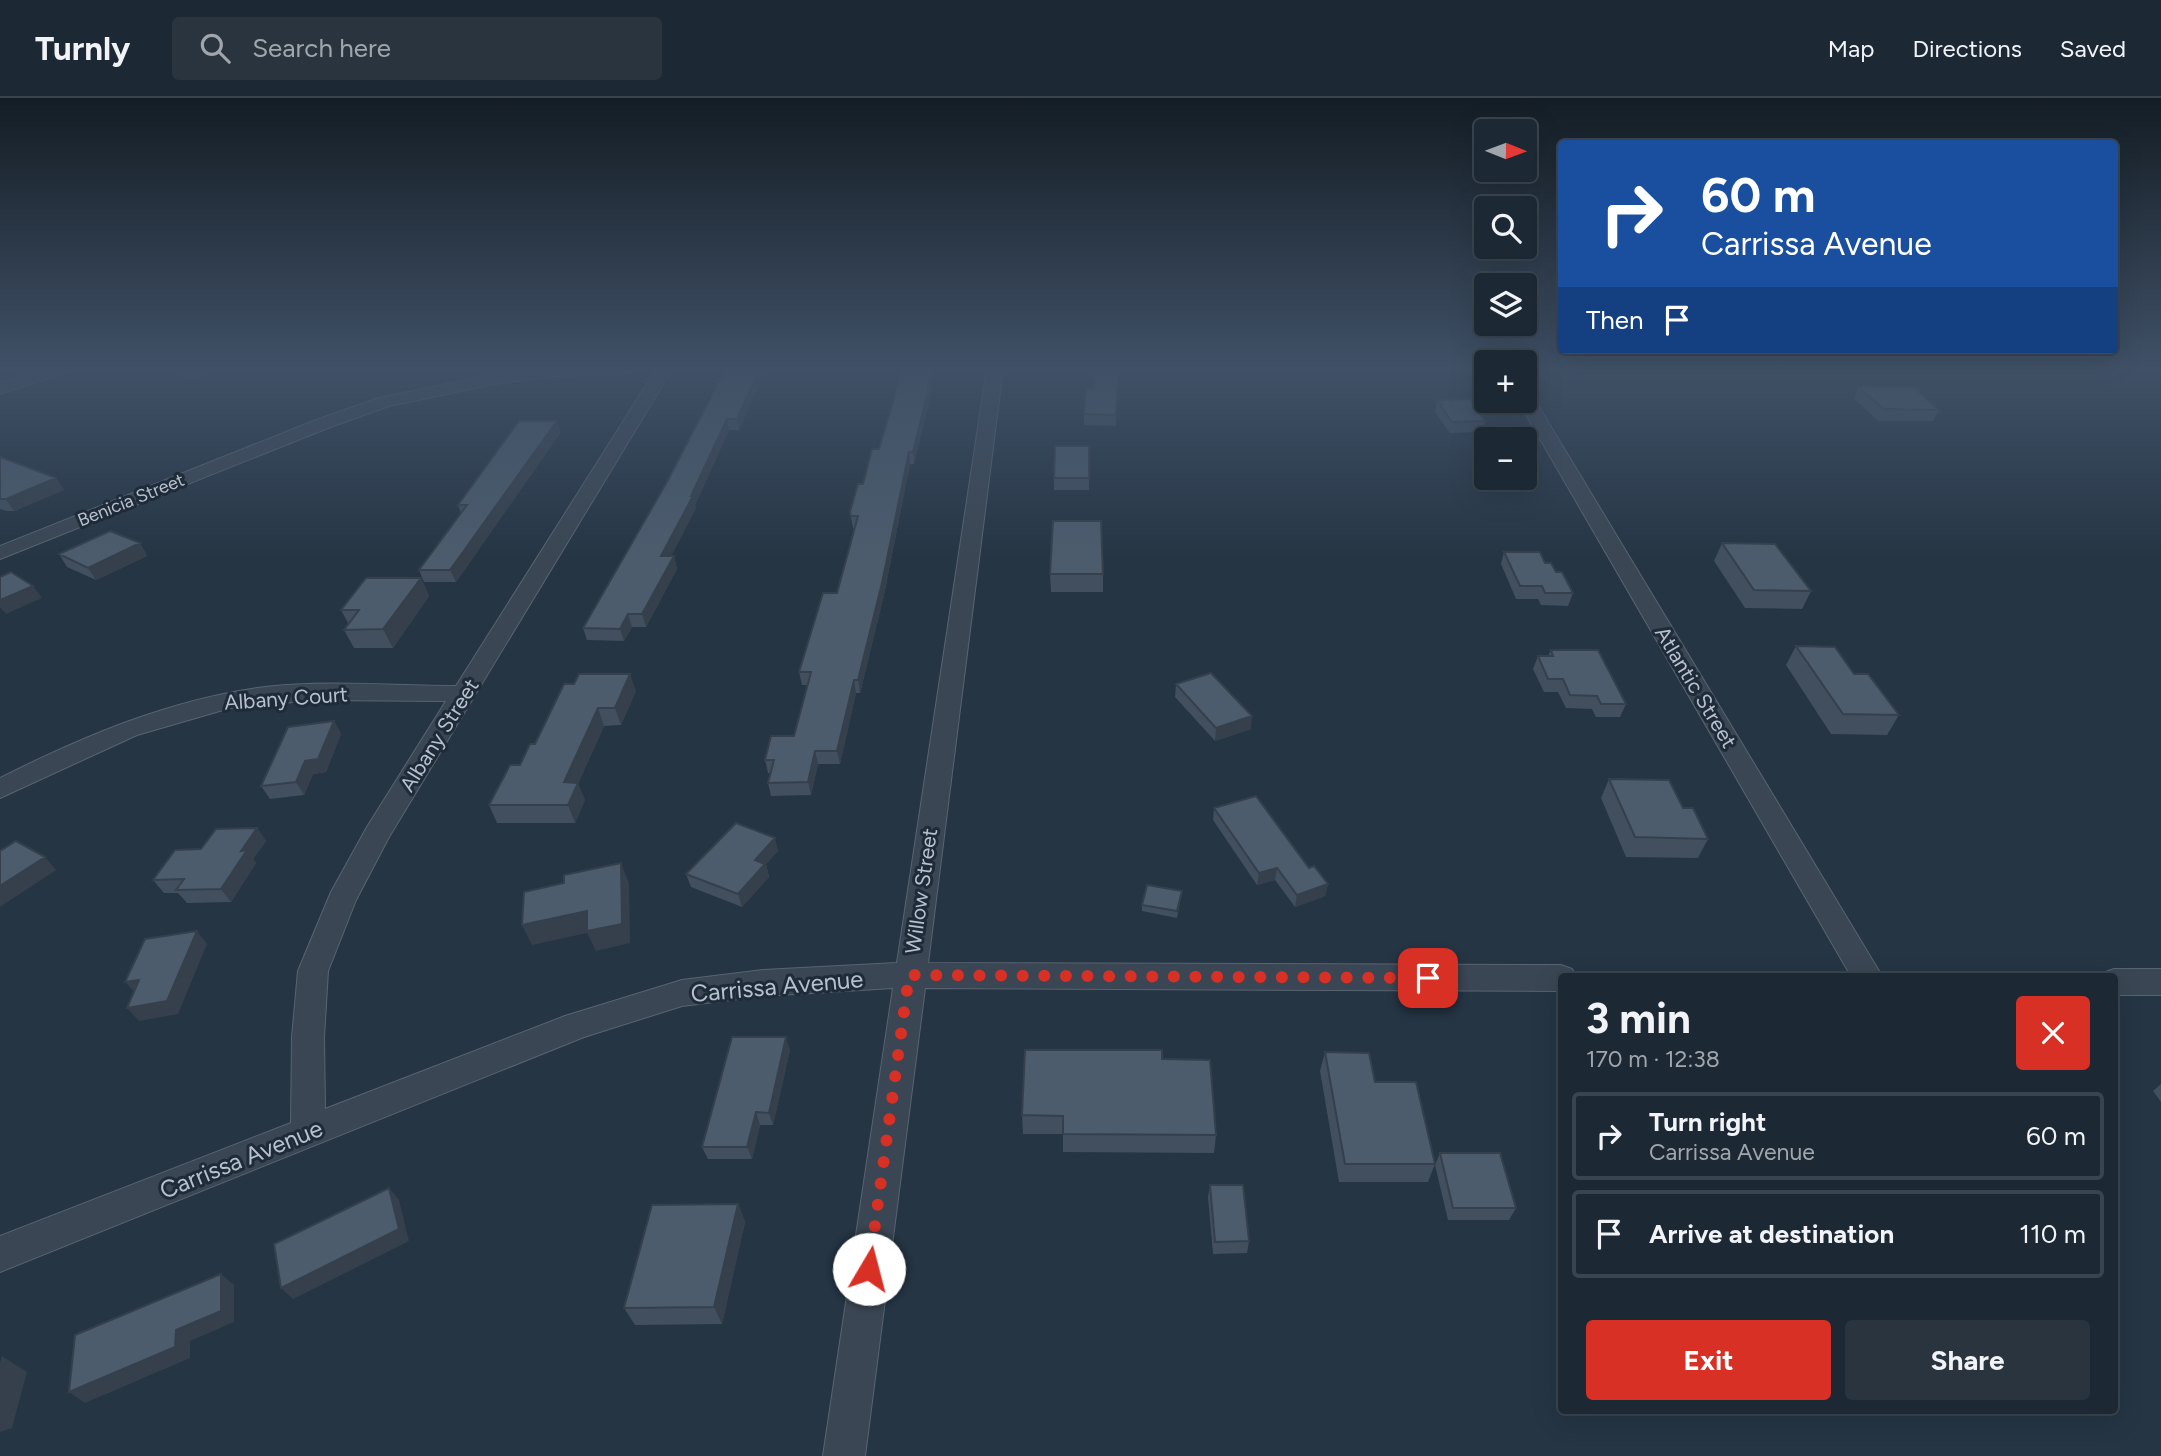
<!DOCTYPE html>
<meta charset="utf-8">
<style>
:root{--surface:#1c2833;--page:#29343f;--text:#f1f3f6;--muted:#a0a6ac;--line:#3a444e;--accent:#d93025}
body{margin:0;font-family:Figtree,sans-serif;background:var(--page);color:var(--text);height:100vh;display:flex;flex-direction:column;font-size:26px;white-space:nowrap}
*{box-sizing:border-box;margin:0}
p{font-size:23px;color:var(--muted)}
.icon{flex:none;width:38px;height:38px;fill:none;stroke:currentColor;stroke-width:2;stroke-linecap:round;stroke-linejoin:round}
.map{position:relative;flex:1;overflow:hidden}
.panel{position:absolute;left:1558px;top:875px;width:560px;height:441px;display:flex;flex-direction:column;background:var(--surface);border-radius:7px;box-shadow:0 7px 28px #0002,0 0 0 2px var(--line)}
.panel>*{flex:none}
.top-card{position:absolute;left:1558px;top:42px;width:560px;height:214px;border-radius:7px;box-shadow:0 7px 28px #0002,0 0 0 2px var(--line);background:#1a4fa0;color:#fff;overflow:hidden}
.needle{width:46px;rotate:91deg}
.tools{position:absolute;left:1474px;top:21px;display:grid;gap:14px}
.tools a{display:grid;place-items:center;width:63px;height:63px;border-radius:7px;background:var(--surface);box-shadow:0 7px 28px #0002,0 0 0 2px var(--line);font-size:35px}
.pin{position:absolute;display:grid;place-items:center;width:60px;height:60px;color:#fff;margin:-30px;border-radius:14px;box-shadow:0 4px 10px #0006}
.me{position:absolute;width:77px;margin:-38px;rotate:8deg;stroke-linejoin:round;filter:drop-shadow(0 0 5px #0008)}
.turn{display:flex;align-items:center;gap:24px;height:147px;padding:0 28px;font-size:32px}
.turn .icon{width:91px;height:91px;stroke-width:2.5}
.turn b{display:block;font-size:49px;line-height:60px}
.then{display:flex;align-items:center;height:66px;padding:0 28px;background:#0003;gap:14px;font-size:26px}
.round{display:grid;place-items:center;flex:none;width:74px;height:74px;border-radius:7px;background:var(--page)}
.summary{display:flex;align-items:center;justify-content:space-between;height:119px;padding:0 28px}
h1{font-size:42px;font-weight:700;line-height:52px}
.button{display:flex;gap:14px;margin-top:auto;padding:14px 28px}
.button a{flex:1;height:80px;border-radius:7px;background:var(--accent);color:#fff;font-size:28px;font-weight:700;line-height:80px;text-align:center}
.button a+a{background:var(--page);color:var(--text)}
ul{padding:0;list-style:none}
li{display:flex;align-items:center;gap:21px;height:88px;margin:0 14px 10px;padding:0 14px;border:4px solid var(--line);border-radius:7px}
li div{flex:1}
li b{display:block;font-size:26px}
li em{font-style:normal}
header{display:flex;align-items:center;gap:42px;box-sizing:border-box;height:98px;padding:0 35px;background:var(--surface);border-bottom:2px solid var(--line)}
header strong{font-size:33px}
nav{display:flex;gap:38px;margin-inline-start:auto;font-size:24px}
.search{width:490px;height:63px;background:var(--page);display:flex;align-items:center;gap:18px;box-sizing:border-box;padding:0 24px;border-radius:7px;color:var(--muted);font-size:26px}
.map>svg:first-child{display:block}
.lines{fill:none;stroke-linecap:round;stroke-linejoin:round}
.minor-casing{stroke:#586471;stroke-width:2}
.minor{fill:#3a4653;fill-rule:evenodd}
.wall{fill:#414f5e}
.shaded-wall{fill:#35404c}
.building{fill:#4c5c6d;stroke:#35404c;stroke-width:2}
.route{stroke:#d93025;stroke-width:12;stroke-dasharray:0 21.6}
.labels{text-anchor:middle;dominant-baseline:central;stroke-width:6;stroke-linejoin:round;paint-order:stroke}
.far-street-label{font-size:18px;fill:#b7c1cd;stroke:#1f2b39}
.street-label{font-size:21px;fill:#b7c1cd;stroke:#1f2b39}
.near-street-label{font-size:24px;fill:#b7c1cd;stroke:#1f2b39}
</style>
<header>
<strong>Turnly</strong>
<div class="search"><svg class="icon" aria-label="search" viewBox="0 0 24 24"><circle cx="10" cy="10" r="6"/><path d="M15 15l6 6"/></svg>Search here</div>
<nav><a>Map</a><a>Directions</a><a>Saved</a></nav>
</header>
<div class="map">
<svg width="2161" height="1358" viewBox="0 0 2161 1358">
<rect width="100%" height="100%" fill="#253544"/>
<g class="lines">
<defs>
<path id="minor" d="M47,270H72L70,273L0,296V285Z
M541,270H637L629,275L550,279L495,286L389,308L328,330L0,461V448L316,322L379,300L495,276Z
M657,270H673L389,739L356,802L328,873L324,939L325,1011L565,918L682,882L763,872L897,865L987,270H1003L928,865L1561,867L1572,871L1576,878H1561V893L925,890L865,1358H823L893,890L763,898L682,908L584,939L0,1174V1138L291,1025L292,939L298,873L331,794L367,729L446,603L315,602L230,610L137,637L0,700V680C84,638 171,601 265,589C328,582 393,588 456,588Z
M1524,294L1533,299L1882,878H1851L1518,303H1524Z
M2114,871H2161V897H2114V878H2101L2103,875Z"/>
</defs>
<!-- minor casing -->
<use href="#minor" class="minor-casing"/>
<!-- minor -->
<use href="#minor" class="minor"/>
</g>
<!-- wall -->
<path class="wall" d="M167,270H224L198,283L168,272Z
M767,270L739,332H729L695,407L696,410L671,458H674L677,471L646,529H632L624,543L587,542L583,530L667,384Z
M903,270H935L928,308L914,366H910L884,497L860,595H856L840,666H818L811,697L771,698L768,685L770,675H768L765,662L794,638L808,587H802L799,574L837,495L855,430H853L850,414L879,351Z
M1118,270L1116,328L1084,327V316L1094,291Z
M1859,289L1939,312L1933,323H1878L1854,300Z
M1437,302L1485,323L1482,334L1450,335L1435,314Z
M561,334L456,484H424L419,472L461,415L458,407Z
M1089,348V392H1054V380Z
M0,359L56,380L64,392L14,413H7L0,411Z
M140,445L147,458L96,482L67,469L59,456Z
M1722,445L1811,493L1802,511L1745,510L1714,463Z
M1504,454L1545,465L1556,474L1573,495L1568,508L1541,507L1538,501H1516L1501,466Z
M1050,476H1103V494H1051Z
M421,480L429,498L393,550H354L344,532L348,525L341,512Z
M1796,548L1854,576L1899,617L1887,637L1831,636L1786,567Z
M1551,552L1626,606L1620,619H1596L1592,611L1566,610L1558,594H1544L1533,571L1538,558H1548Z
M564,586L636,593L621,627L604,628L578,686L585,702L575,725H497L489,707L535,646Z
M1176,586L1251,631L1215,643L1175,599Z
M334,623L341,636L326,674L313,676L304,697L270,701L261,688Z
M1609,681L1683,710L1708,741L1698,760L1626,759L1601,700Z
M1214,710L1309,770L1328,786L1325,798L1295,809L1275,782L1257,787L1213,722Z
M257,730L266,743L253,761L256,765L231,804L187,805L178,795H164L153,782L201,751Z
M778,753L766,766L769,779L742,809L691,789L686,776Z
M1182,793L1177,820L1142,813V807Z
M790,952L773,1027H760L752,1061H708L702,1049Z
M1325,954L1375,984L1435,1066L1428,1084H1339L1320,973Z
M1162,961L1216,1037L1214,1055L1063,1054V1036H1023L1022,1017Z
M2161,986V1004L2153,993Z
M1440,1055L1516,1110L1509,1122H1448L1435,1067Z
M1210,1087L1249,1143L1247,1155L1213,1156L1208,1099Z
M738,1106L745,1124L722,1226L635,1227L624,1210Z"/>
<!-- shaded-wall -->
<path class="shaded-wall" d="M196,270H224L198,283L192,272Z
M760,270H767L739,332L737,321Z
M932,270H935L928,308L914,366L913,354Z
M727,321L729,332L695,407L696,410L665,470L661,458L691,398Z
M557,323L561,334L456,484L450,472Z
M909,354L910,366L884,497L860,595L858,582Z
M56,380L64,392L14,413L6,401Z
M140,445L147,458L96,482L88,470Z
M674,458L677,471L646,529L642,516Z
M421,480L429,498L393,550L383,531Z
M33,488L42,500L6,516L0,509V502Z
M628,516L632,529L624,543L620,531Z
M630,576L636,593L621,627L615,610Z
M854,582L856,595L840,666L837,653Z
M598,610L604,628L578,686L585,702L575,725L568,707L564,684Z
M1252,618L1251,631L1215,643L1216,630Z
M334,623L341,636L326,674L313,676L304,697L296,684L305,663Z
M815,653L818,666L811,697L808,684Z
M257,730L266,743L253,761L256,765L231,804L221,791L241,753Z
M775,740L778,753L766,766L769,779L742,809L738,796L755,762Z
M45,759L56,772L0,809V788Z
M621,765L629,785L630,845L596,853L587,835L532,847L522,827L587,813Z
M1277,770L1275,782L1257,787L1259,775Z
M1328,786L1325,798L1295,809L1297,797Z
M197,833L207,846L178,916L139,923L127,910Z
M139,882L137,897L125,884Z
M786,939L790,952L773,1027L769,1015Z
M756,1014L760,1027L752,1061L747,1049Z
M389,1090L399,1102L409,1143L293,1201L281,1190Z
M738,1106L745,1124L722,1226L714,1209Z
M221,1176L234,1187V1224L190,1243V1260L85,1305L69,1294L176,1232Z
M2,1258L27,1274L12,1330L0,1334V1265Z"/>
<!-- building -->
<path class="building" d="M726,270H760L737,321H727L691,398H693L661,458H674L642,516H628L620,531L583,530L667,384Z
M903,270H932L927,297L913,354H909L882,485L858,582H854L837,653H815L808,684L768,685L774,662H765L771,638H794L811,574H799L823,495H837L858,418H851L850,414L858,386H863L872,351H879Z
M1095,270H1118L1116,317L1084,316L1086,291H1094Z
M1859,289H1913L1939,312L1884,311Z
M1470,301L1485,323L1452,324L1437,302Z
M519,323H557L450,472H419L467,407H458Z
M1055,348H1089V380H1054Z
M0,359L56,380L6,401H0Z
M1053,423H1101L1103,476H1050Z
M110,433L140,445L88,470L59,456Z
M1722,445L1775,446L1811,493L1754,492Z
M1504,454H1540L1545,465H1551L1556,474H1562L1573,495H1545L1542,488H1520Z
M11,474L33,488L0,502V479Z
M366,480H421L383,531L344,532L359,512H341Z
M1796,548L1835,549L1854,576H1868L1899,617L1843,616Z
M1551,552H1598L1626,606H1601L1597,598L1570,597L1563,581H1548L1538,558H1553Z
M1211,575L1252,618L1216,630L1176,586Z
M579,576H630L615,610H598L564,684L578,685L568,707H489L510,667H520L530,646H535L564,586H574Z
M334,623L318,661L305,663L296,684L261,688L288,629Z
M1609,681L1669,682L1683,710H1693L1708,741L1635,739Z
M1256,698L1309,770L1314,768L1328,786L1297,797L1277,770L1259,775L1214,710Z
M736,725L775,740L755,762L765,766L738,796L686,776Z
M257,730L241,753L247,752L221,791L176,792L184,781L153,782L175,752L201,751L216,731Z
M16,743L45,759L0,788V753Z
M621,765L622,826L587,833V813L522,827L524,794L564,785V777Z
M1147,787L1182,793L1177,813L1142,807Z
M197,833L167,903L127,910L139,882L125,884L145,841Z
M732,939H786L769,1015L756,1014L747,1049H702Z
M1025,952H1162V961L1210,962L1216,1037L1063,1036V1018L1022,1017Z
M1325,954L1369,955L1375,984H1416L1435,1066H1345Z
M1440,1055H1500L1516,1110H1453Z
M1210,1087H1243L1249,1143L1215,1144Z
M389,1090L399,1131L281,1190L274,1146Z
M738,1106L714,1209L624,1210L652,1107Z
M221,1176V1213L176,1232L175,1249L69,1294L75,1237Z"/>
<!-- sky -->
<linearGradient id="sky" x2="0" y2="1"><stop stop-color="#141d25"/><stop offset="0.59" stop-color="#405167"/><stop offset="1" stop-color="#405167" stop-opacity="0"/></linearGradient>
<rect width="2161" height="460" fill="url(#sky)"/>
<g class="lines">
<!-- route -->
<path class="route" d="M869,1171L909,877L1428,880"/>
</g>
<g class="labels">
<!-- far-street labels -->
<g class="far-street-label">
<text transform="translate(131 402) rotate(-22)">Benicia Street</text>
</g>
<!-- street labels -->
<g class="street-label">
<text transform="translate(1696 589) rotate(59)">Atlantic Street</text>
<text transform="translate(286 600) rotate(-4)">Albany Court</text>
<text transform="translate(439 637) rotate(-58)">Albany Street</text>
<text transform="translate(921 793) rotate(-82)">Willow Street</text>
</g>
<!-- near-street labels -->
<g class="near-street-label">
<text transform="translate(777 888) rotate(-5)">Carrissa Avenue</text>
<text transform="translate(241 1061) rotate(-22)">Carrissa Avenue</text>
</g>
</g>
</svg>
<div class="tools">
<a><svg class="needle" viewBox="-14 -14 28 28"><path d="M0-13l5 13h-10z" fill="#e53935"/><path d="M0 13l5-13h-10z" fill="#a0a6ac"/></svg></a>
<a><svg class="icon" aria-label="search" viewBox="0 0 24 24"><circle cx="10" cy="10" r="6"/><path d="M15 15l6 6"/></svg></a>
<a><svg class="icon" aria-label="layers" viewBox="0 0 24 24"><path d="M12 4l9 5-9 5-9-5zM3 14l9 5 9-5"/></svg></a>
<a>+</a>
<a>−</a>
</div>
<div class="pin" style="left:1428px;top:880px;background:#d93025"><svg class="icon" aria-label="arrive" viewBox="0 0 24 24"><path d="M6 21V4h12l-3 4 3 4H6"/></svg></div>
<svg class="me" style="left:869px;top:1171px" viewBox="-20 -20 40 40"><circle r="19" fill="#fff"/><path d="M0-13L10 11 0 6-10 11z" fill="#d93025"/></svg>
<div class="top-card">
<div class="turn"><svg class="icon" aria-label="right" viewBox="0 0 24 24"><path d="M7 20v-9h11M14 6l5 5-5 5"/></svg><div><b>60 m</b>Carrissa Avenue</div></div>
<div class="then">Then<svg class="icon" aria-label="arrive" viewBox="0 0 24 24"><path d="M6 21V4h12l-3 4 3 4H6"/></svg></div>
</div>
<section class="panel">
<div class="summary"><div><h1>3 min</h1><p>170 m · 12:38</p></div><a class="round" style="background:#d93025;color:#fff"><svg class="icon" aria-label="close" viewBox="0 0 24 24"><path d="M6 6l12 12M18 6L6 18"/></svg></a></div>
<ul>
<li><svg class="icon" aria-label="right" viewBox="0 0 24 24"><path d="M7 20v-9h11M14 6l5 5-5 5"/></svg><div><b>Turn right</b><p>Carrissa Avenue</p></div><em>60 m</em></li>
<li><svg class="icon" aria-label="arrive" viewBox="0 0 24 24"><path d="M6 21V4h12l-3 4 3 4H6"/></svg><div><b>Arrive at destination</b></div><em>110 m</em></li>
</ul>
<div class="button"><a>Exit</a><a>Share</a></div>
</section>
</div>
